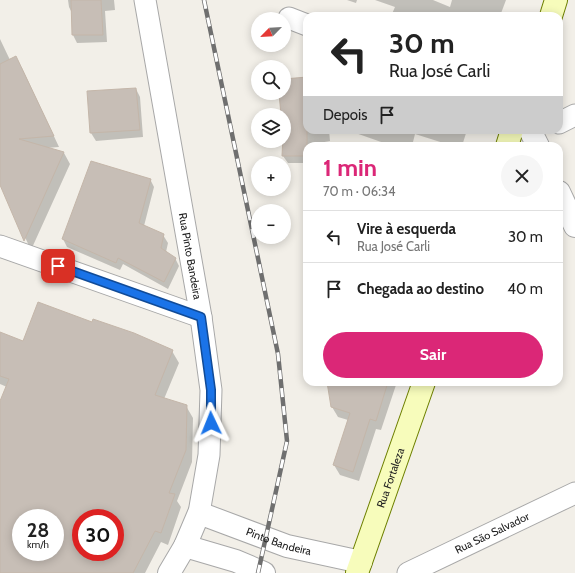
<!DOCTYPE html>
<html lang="pt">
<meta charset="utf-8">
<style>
:root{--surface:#fff;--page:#f6f6f6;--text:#222;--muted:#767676;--line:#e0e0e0;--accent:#db2777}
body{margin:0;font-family:Cabin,sans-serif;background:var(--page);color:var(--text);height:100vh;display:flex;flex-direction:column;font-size:15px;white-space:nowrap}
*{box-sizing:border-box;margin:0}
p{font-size:13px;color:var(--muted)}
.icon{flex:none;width:22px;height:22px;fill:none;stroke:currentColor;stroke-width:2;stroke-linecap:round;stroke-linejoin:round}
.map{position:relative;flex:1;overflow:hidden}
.drawer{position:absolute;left:303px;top:142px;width:260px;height:244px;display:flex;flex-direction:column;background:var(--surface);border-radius:12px;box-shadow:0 2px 10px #0003}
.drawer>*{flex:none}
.guide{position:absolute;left:303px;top:12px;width:260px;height:122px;border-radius:12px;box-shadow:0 2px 10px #0003;background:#fff;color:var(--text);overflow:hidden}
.needle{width:26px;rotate:246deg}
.tools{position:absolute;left:251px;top:12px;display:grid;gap:8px}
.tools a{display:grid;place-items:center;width:40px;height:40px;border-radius:50%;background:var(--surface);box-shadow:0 2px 10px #0003;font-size:20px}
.speed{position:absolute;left:12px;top:509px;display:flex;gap:8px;font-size:20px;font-weight:700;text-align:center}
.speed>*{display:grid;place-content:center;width:52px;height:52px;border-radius:50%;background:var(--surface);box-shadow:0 2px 10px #0003;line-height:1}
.speed small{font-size:10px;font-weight:400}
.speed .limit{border:6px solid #d22;background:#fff;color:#111}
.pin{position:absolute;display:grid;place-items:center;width:34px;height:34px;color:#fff;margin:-17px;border-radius:8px;box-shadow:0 2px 6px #0006}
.me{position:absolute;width:44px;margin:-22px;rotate:358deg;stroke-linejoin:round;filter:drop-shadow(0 0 3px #0008)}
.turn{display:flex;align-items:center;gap:14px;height:84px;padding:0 20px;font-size:18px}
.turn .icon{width:52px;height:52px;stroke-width:2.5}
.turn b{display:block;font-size:28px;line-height:34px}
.then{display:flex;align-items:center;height:38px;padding:0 20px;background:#0003;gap:8px;font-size:15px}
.round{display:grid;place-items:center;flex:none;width:42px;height:42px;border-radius:21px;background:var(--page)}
.summary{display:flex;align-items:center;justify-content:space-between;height:68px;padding:0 20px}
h1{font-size:24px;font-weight:700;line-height:30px;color:var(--accent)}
.button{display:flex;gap:8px;margin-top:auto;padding:8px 20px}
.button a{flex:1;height:46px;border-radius:24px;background:var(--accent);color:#fff;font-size:16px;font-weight:700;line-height:46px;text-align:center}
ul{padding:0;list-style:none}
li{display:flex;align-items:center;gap:12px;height:52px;padding:0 20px;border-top:1px solid var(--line)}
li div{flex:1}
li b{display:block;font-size:15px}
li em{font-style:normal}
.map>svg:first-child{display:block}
.shadow{fill:#0003;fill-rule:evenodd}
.building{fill:#c7beb6;stroke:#c4b6a9;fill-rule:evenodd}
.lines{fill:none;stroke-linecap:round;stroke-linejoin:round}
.minor-casing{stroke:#a8a8a8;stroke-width:23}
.tertiary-casing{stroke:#a8a8a8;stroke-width:24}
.secondary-casing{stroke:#6e8000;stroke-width:24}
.minor{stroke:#fff;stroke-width:21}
.tertiary{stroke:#fff;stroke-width:22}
.secondary{stroke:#f7fcbb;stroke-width:22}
.rail-casing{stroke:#6f6f6f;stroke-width:4.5}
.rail{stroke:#fff;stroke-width:3;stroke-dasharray:9;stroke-linecap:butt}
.route-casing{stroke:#114b97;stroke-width:10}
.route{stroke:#1a73e8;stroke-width:7}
.labels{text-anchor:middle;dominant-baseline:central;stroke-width:4;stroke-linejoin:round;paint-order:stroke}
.street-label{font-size:11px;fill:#212121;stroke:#fff}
</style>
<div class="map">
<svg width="575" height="573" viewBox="0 0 575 573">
<rect width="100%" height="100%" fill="#f2efe8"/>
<!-- shadow -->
<path class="shadow" d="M68,0H114L115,10L105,11L107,42L77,43L73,35L72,13L69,7Z
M347,0H357L356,3Z
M375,0H433L450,7L452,0H506L500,16H391L395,7Z
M0,39L10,60L22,68L59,147L46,148L64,153L70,164L31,250L0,184Z
M307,78V130H329L330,141L319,143V146H307V163H288L283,156L284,115H281L280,93H284V80Z
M136,89L140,97L143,137L96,141L91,133L88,92Z
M347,130H467L462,146H453L415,134L412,146H383L384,143Z
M92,162L150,179L154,187L144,226L163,235L168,243L166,252L175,258L179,266L168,289L123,264L120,270L67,247L63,239Z
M0,338L24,342L172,351L179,363L164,399L186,406L193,418L192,462L177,501L181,507L168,545L161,542L145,573H0V403L7,387L0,384ZM21,518H55V552H21ZM81,518H115V552H81Z
M328,382H397L381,430L376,429L359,481L340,475L334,465L348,420L338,417L332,407Z"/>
<!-- building -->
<path class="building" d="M71,0H101L103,35H72Z
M16,56L54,136L19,139L64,152L24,241L0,185V64Z
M307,77V156H282L284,115H281L279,93H284V79Z
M136,88L140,130L90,133L87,91Z
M91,161L151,179L139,223L164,234L161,248L176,258L164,282L118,258L116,263L62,239Z
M38,302L92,322L93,319L134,333L173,350L155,395L187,405L186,450L169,493L175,494L161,533L155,531L133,573H0V401L9,379L0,376V332L23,341ZM21,518H55V552H21ZM81,518H115V552H81Z
M327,382H388L376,421L370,419L353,472L333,465L350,413L331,407Z"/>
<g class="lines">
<defs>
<g id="minor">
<path id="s1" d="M145,0L201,317L211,390L209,455L199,513"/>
<path d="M289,18L307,25"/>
<path d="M559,123L575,115"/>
<path d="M0,246L201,317"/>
<path id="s2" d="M408,573L575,493"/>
</g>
<g id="tertiary">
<path d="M530,130L538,146"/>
<path d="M559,192L575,226"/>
<path d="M185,546L236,561L264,573"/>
<path id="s3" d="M169,573L185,546L199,513L287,546L361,562"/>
</g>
<g id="secondary">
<path d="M551,16L556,0"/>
<path d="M507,146L512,130"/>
<path id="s4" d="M357,573L424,382"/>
</g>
</defs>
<!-- minor casing -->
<use href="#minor" class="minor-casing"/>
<!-- tertiary casing -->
<use href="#tertiary" class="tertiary-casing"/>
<!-- secondary casing -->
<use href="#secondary" class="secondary-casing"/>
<!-- minor -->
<use href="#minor" class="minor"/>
<!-- tertiary -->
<use href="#tertiary" class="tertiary"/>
<!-- secondary -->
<use href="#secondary" class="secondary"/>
<defs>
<path id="rail" d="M204,0L278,354L287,441L258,573"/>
</defs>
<!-- rail casing -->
<use href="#rail" class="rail-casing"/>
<!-- rail -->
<use href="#rail" class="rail"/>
</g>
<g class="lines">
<defs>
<path id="route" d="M58,266L201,317L211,390V423"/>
</defs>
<!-- route casing -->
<use href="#route" class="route-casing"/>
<!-- route -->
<use href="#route" class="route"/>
</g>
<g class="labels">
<!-- street labels -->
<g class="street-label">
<text stroke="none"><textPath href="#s1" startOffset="260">Rua Pinto Bandeira</textPath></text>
<text stroke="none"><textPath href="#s4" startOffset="101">Rua Fortaleza</textPath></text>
<text stroke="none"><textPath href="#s2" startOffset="93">Rua São Salvador</textPath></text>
<text stroke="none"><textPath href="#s3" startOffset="152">Pinto Bandeira</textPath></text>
</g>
</g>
</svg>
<div class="tools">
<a><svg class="needle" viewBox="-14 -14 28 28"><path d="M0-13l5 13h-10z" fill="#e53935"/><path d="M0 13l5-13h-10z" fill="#767676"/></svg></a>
<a><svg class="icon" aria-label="search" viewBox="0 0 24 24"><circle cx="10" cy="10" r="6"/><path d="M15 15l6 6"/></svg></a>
<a><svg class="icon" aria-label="layers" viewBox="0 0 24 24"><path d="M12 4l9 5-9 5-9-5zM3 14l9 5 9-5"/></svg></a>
<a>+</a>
<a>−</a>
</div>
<div class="speed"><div>28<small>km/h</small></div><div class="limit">30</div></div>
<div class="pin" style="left:58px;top:266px;background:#d93025"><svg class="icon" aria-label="arrive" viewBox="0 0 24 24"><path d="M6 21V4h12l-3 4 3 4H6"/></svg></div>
<svg class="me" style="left:211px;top:423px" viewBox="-20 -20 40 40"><path d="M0-17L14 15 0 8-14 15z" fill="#1a73e8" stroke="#fff" stroke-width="4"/></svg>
<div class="guide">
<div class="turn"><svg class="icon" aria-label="left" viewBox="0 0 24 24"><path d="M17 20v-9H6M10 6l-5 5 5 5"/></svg><div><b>30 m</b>Rua José Carli</div></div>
<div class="then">Depois<svg class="icon" aria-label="arrive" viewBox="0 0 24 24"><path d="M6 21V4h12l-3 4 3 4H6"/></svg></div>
</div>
<section class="drawer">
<div class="summary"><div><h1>1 min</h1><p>70 m · 06:34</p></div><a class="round"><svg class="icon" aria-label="close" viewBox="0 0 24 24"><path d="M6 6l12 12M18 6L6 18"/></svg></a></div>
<ul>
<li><svg class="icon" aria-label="left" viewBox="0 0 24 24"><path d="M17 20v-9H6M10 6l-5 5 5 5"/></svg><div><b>Vire à esquerda</b><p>Rua José Carli</p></div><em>30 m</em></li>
<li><svg class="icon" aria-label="arrive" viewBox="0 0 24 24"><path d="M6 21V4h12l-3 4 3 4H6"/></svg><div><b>Chegada ao destino</b></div><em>40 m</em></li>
</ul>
<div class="button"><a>Sair</a></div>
</section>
</div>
